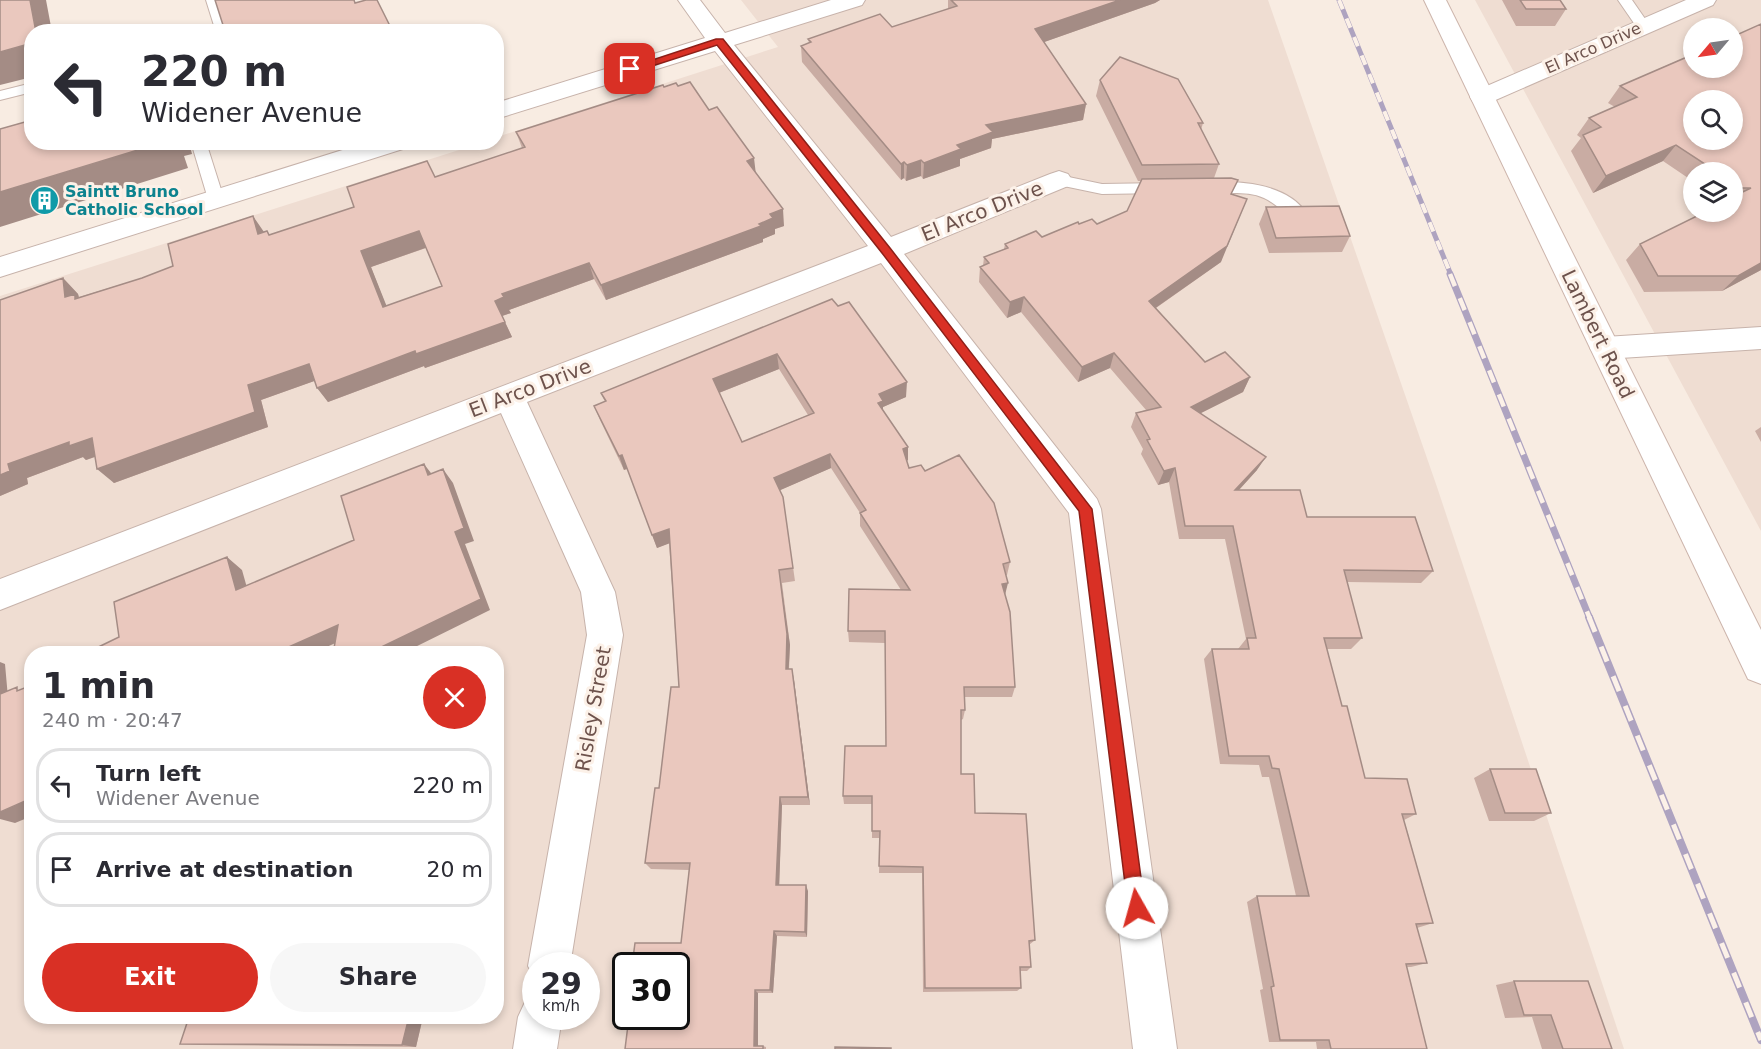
<!DOCTYPE html>
<meta charset="utf-8">
<style>
:root{--surface:#fff;--page:#f7f7f7;--text:#2b2b33;--muted:#7c7c81;--line:#e1e1e2;--accent:#d93025}
body{margin:0;font-family:"DejaVu Sans",sans-serif;background:var(--page);color:var(--text);height:100vh;display:flex;flex-direction:column;font-size:22px;white-space:nowrap}
*{box-sizing:border-box;margin:0}
p{font-size:20px;color:var(--muted)}
.icon{flex:none;width:33px;height:33px;fill:none;stroke:currentColor;stroke-width:2;stroke-linecap:round;stroke-linejoin:round}
.map{position:relative;flex:1;overflow:hidden}
.panel{position:absolute;left:24px;top:646px;width:480px;height:378px;display:flex;flex-direction:column;background:var(--surface);border-radius:24px;box-shadow:0 3px 9px #0003}
.panel>*{flex:none}
.guide{position:absolute;left:24px;top:24px;width:480px;height:126px;border-radius:24px;box-shadow:0 3px 9px #0003;background:#fff;color:var(--text);overflow:hidden}
.needle{width:39px;rotate:241deg}
.buttons{position:absolute;left:1683px;top:18px;display:grid;gap:12px}
.buttons a{display:grid;place-items:center;width:60px;height:60px;border-radius:50%;background:var(--surface);box-shadow:0 3px 9px #0003;font-size:30px}
.speed{position:absolute;left:522px;top:952px;display:flex;gap:12px;font-size:30px;font-weight:700;text-align:center}
.speed>*{display:grid;place-content:center;width:78px;height:78px;border-radius:50%;background:var(--surface);box-shadow:0 3px 9px #0003;line-height:1}
.speed small{font-size:15px;font-weight:400}
.speed .limit{border:3px solid #111;border-radius:9px;background:#fff;color:#111}
.pin{position:absolute;display:grid;place-items:center;width:51px;height:51px;color:#fff;margin:-26px;border-radius:12px;box-shadow:0 3px 9px #0006}
.me{position:absolute;width:66px;margin:-33px;rotate:353deg;stroke-linejoin:round;filter:drop-shadow(0 0 4px #0008)}
.turn{display:flex;align-items:center;gap:21px;height:126px;padding:0 18px;font-size:27px}
.turn .icon{width:78px;height:78px;stroke-width:2.5}
.turn b{display:block;font-size:42px;line-height:51px}
.round{display:grid;place-items:center;flex:none;width:63px;height:63px;border-radius:32px;background:var(--page)}
.headline{display:flex;align-items:center;justify-content:space-between;height:102px;padding:0 18px}
h1{font-size:36px;font-weight:600;line-height:45px}
.button{display:flex;gap:12px;margin-top:auto;padding:12px 18px}
.button a{flex:1;height:69px;border-radius:36px;background:var(--accent);color:#fff;font-size:24px;font-weight:600;line-height:69px;text-align:center}
.button a+a{background:var(--page);color:var(--text)}
ul{padding:0;list-style:none}
li{display:flex;align-items:center;gap:18px;height:75px;margin:0 12px 9px;padding:0 6px;border:3px solid var(--line);border-radius:24px}
li div{flex:1}
li b{display:block;font-size:22px}
li em{font-style:normal}
.map>svg:first-child{display:block}
.residential{fill:#efddd2;fill-rule:evenodd}
.lines{fill:none;stroke-linecap:round;stroke-linejoin:round}
.lane-casing{stroke:#c7b3ab;stroke-width:2}
.street-casing{stroke:#c7b3ab;stroke-width:2}
.secondary-casing{stroke:#ccb4ab;stroke-width:2}
.lane{fill:#fff;fill-rule:evenodd}
.street{fill:#fff;fill-rule:evenodd}
.secondary{fill:#fff;fill-rule:evenodd}
.rail-far2-casing{stroke:#aea3c0;stroke-width:5}
.rail-far1-casing{stroke:#aea3c0;stroke-width:7}
.rail-casing{stroke:#aea3c0;stroke-width:8}
.rail-far2{stroke:#fcf1e8;stroke-width:4;stroke-dasharray:10;stroke-linecap:butt}
.rail-far1{stroke:#fcf1e8;stroke-width:4.5;stroke-dasharray:13;stroke-linecap:butt}
.rail{stroke:#fcf1e8;stroke-width:5;stroke-dasharray:16;stroke-linecap:butt}
.wall{fill:#c9aca3;fill-rule:evenodd}
.shaded-wall{fill:#a48c85}
.building{fill:#eac8be;stroke:#a48c85;stroke-width:1.5;fill-rule:evenodd}
.route{fill:#d93025;stroke:#8d1f18;stroke-width:1.5}
.labels{text-anchor:middle;dominant-baseline:central;stroke-width:6;stroke-linejoin:round;paint-order:stroke}
.far-street-label{font-size:16px;fill:#6d524c;stroke:#fcf1e8}
.far-culture-label{font-size:16px;font-weight:bold;fill:#0d838f;stroke:#fcf1e8;text-anchor:start}
.street-label{font-size:20px;fill:#6d524c;stroke:#fcf1e8}
</style>
<div class="map">
<svg width="1761" height="1049" viewBox="0 0 1761 1049">
<rect width="100%" height="100%" fill="#f8ece2"/>
<!-- residential -->
<path class="residential" d="M741,0H1268L1437,487L1624,1049H0V296L481,143L496,142L497,137L778,47ZM32,654H496V1017H32ZM536,966H586V1017H536ZM626,966H676V1017H626Z
M1475,0H1761V531L1488,24ZM1694,28H1732V68H1694ZM1694,100H1732V140H1694ZM1694,172H1732V212H1694Z"/>
<g class="lines">
<defs>
<path id="lane" d="M206,0H220L230,32H216Z
M1618,0H1632L1650,26L1648,29H1638Z
M32,83V92L0,100V91Z
M191,142H206L224,199L221,203H211L208,199Z
M1059,175L1102,184L1163,183L1171,188L1163,193L1102,194L1054,184L1051,180Z
M1208,182C1240,181 1287,183 1307,214L1305,218C1291,222 1276,203 1264,198C1244,189 1222,196 1203,191L1200,187L1203,183Z"/>
<path id="street" d="M678,0H700L725,33L831,0H865L862,5L734,45L891,237L1050,174L1059,171L1068,174L1072,180L1068,186L904,254L1097,499L1101,509L1177,1049H1133L1069,513L881,263L527,402L615,592L623,635L570,966H536V981L528,966L587,635L581,592L501,413L0,610V579L868,246L715,51L496,119V103L705,38Z
M1686,0H1716L1713,5L1491,102L1482,105L1473,102L1470,97L1473,92Z
M368,142H409L406,148L0,277V257Z
M1761,327V349L1605,359L1595,356L1590,348L1595,340L1605,337Z
M536,997V1017H562L557,1049H513L518,1017L525,1002Z"/>
<path id="secondary" d="M1424,0H1446L1761,630V684L1748,679Z"/>
</defs>
<!-- lane casing -->
<use href="#lane" class="lane-casing"/>
<!-- street casing -->
<use href="#street" class="street-casing"/>
<!-- secondary casing -->
<use href="#secondary" class="secondary-casing"/>
<!-- lane -->
<use href="#lane" class="lane"/>
<!-- street -->
<use href="#street" class="street"/>
<!-- secondary -->
<use href="#secondary" class="secondary"/>
<defs>
<path id="rail-far2" d="M1339,0L1451,275"/>
<path id="rail-far1" d="M1450,274L1590,619"/>
<path id="rail" d="M1589,617L1761,1040"/>
</defs>
<!-- rail-far2 casing -->
<use href="#rail-far2" class="rail-far2-casing"/>
<!-- rail-far1 casing -->
<use href="#rail-far1" class="rail-far1-casing"/>
<!-- rail casing -->
<use href="#rail" class="rail-casing"/>
<!-- rail-far2 -->
<use href="#rail-far2" class="rail-far2"/>
<!-- rail-far1 -->
<use href="#rail-far1" class="rail-far1"/>
<!-- rail -->
<use href="#rail" class="rail"/>
</g>
<!-- wall -->
<path class="wall" d="M948,0H1160L1155,3L1044,42L1086,104L1083,120L992,139L991,148L960,159V166L923,179L921,176L906,181L904,178L901,180L802,62L801,46L809,43L808,39L892,27L948,9Z
M1502,0H1560L1566,9L1555,26H1516Z
M1761,24V270L1722,291L1644,292L1626,260L1640,244L1732,212V172H1694V182L1663,161L1593,193L1571,151L1581,138L1577,135L1589,118L1615,107L1608,103L1620,86Z
M1100,80L1203,123L1201,130L1219,164L1214,178L1232,194L1221,262L1156,308L1205,362L1250,377L1243,392L1201,413L1257,470L1239,490L1307,517L1433,571L1421,583L1347,582L1362,638L1351,649H1327L1342,706L1365,778L1416,814L1404,820L1433,923L1417,928L1427,963L1411,967H1407L1427,1049H1317L1316,1042H1269L1260,990L1263,989L1247,902L1257,896H1296L1269,777H1262L1259,765L1220,764L1204,659L1212,649H1238L1246,639L1225,539H1179L1169,482L1158,485L1141,454L1143,449L1131,427L1136,413L1146,410L1110,368L1078,382L1021,312L1007,318L979,282L980,267L983,266L984,257L1004,249L1005,244L1042,237L1079,224H1097L1127,211L1142,181H1138L1096,96Z
M678,86L709,110L755,172L784,226L775,229V234L763,239V242L606,300L594,279L509,310L511,313L502,316L512,337L425,368L424,366L328,402L314,381L261,400L268,427L114,483L95,457L86,460L83,457L27,478L28,484L0,496V300L63,278L78,294L79,297L142,278L264,233L267,231L270,235L354,207L435,177L522,148L516,132L664,87ZM426,248L442,286L386,306L371,267Z
M1266,207L1350,236L1342,252L1269,253L1259,224Z
M832,299L906,397L883,407V410L908,460L907,461L909,468L925,471L1010,562L1007,575H1006L1005,595L1015,687L1012,697H964L965,710L963,719L961,720V774L975,813L1035,940L1029,945L1031,967L1027,971H1020L1021,988L1017,991L923,992L922,873H879L880,838H872V804H844L843,796L886,746L885,643L849,642L848,631L901,590L860,526V513L831,468L780,490L783,497L795,581L782,583L790,645L789,669L794,680L810,805H782L779,885L808,891L807,937L777,936L773,993H758V1046H763L766,1047V1049H625L681,943L689,870L651,869L645,863L679,687L669,543L657,548L628,469L624,470L600,420L594,406L605,402L601,393ZM779,369L808,415L742,442L719,393Z
M1761,427V442L1755,431Z
M1490,769L1551,813L1534,821H1489L1474,778Z
M1514,981L1612,1049H1542L1532,1017L1505,1018L1496,985Z
M189,1017H423L416,1047L200,1045L180,1044Z"/>
<!-- shaded-wall -->
<path class="shaded-wall" d="M30,0H46L52,32H36Z
M1120,0H1160L1155,3L1033,46L1035,29Z
M32,43V77L0,85V52Z
M1086,104L1083,120L992,139L991,148L960,159V166L923,179L924,163L986,125Z
M164,142H189L192,154L184,156L188,168L0,227V192Z
M206,142H229L210,148Z
M258,142H270L260,146Z
M1676,145L1663,161L1593,193L1606,176Z
M754,158L756,175L747,161Z
M921,160V176L906,181L907,165Z
M904,162V178L901,180V164Z
M1247,199L1221,262L1144,316L1149,301Z
M783,209L784,226L775,229V234L763,239V242L606,300L601,285L759,224L770,214Z
M253,216L264,232L258,234Z
M419,231L428,247L371,267L393,322L383,307L361,251Z
M589,263L594,279L509,310L511,313L502,316L495,301L502,294Z
M1761,263V270L1722,291L1738,276Z
M63,278L78,294L79,298L65,297Z
M1024,297L1021,312L1007,318L1010,302Z
M505,322L512,337L425,368L424,366L328,402L317,388L415,351Z
M1114,353L1110,368L1078,382L1082,367Z
M777,354L779,369L716,394L713,379Z
M309,364L320,379L261,400L268,427L114,483L97,469L248,385Z
M1250,377L1243,392L1185,421L1191,407Z
M907,382L906,397L883,407V415L878,403L879,394Z
M92,438L108,452L86,460L83,457L27,478L28,484L0,496V475L8,464L69,442Z
M908,447V460L902,463L903,449Z
M830,454L831,468L776,492L774,478Z
M622,455L628,468L624,470L619,456Z
M1266,457L1257,470L1227,503L1235,490Z
M424,464L434,477L428,475Z
M1175,468L1169,482L1158,485L1164,471Z
M443,469L453,483L474,541L465,544L490,610L401,654H367L455,532Z
M669,529L673,542L657,548L652,535Z
M227,557L242,570L251,602L236,590Z
M779,570L790,645L788,680L786,669Z
M1008,583L1005,595L1002,584Z
M338,625L351,636L311,654H273Z
M0,662L5,664L9,709L0,705Z
M792,669L794,680L810,805L808,797Z
M780,797L782,805L779,891L776,885Z
M32,798V816L15,823L0,819V812Z
M806,885L808,891L807,937L805,932Z
M774,931L777,936L773,993L770,990Z
M755,990L758,993V1047L754,1046Z
M409,1017H423L416,1047L402,1045Z"/>
<!-- building -->
<path class="building" d="M0,0H30L36,32H32V43L0,52Z
M215,0H354L355,3L366,0H377L393,32H214L213,28L223,25Z
M951,0H1120L1035,29L1086,104L986,125L993,132L957,145L961,149L924,163L921,160L907,165L904,162L901,164L801,46L811,42L808,39L880,14L892,27L957,6Z
M1520,0H1560L1566,9H1526Z
M1761,24V263L1738,276H1658L1640,244L1705,212H1732V197L1751,188H1740L1732,183V172H1717L1676,145L1606,176L1583,135L1601,127L1589,118L1637,97L1620,86L1694,54V68H1732V37ZM1694,100H1732V140H1694Z
M1120,57L1178,79L1203,123H1198L1219,164L1142,165L1100,80Z
M690,82L709,110L717,107L754,158L747,161L783,209L770,214L773,218L759,224L761,226L601,285L589,263L502,294L504,297L495,301L505,322L416,354L415,351L317,388L309,364L248,385L255,412L97,469L92,438L69,446V442L8,464L10,471L0,475V300L63,278L65,297L75,294V299L142,278L173,266L168,244L253,216L258,234L267,231L269,235L354,207L347,187L427,161L435,177L525,147L516,132L663,85L664,87L676,83L678,86ZM419,231L442,286L383,307L361,251Z
M32,120V142H164L0,192V129Z
M1231,178L1238,180L1231,194L1247,199L1227,246L1149,301L1205,362L1225,352L1250,377L1191,407L1266,457L1235,490H1300L1307,517H1415L1433,571L1344,570L1362,638H1324L1342,706H1347L1365,778L1407,779L1416,814H1402L1433,923L1416,924L1427,963L1406,964L1427,1049H1331L1329,1040H1280L1271,987L1274,986L1257,896H1309L1279,769L1272,768L1269,756H1229L1212,649H1249L1247,638H1256L1233,526H1185L1175,468L1164,471L1147,440L1150,439L1136,413L1161,407L1114,353L1082,367L1024,297L1010,302L980,267L989,263L984,257L1008,248L1005,244L1036,231L1042,237L1078,222L1079,224L1092,219L1097,224L1127,211L1142,179Z
M1339,206L1350,236L1276,238L1266,207Z
M832,299L838,306L849,302L907,382L879,394L883,401L878,403L908,447L903,449L909,468L921,465L925,471L959,455L994,503L1010,562L1003,564L1008,583L1002,584L1010,612L1015,687H964L965,710H961V774H974L975,813L1026,814L1035,940L1029,941L1031,967H1020L1021,988H925L923,867L879,866L880,831H872V796H843L845,746H886L885,631H848L849,589L910,590L860,513L866,510L830,454L774,478L783,497L793,568L779,570L787,634L786,669H792L808,797H780L776,885H806L805,932L774,931L770,990H755L754,1046H763V1049H625L629,1017H676V966H632L635,943H681L690,863H645L655,788H659L671,687H679L669,529L652,535L622,455L619,456L594,406L606,401L601,393ZM777,354L814,413L742,442L713,379Z
M424,464L428,475L443,469L464,528L455,532L481,599L367,654H333L338,625L273,654H84L119,637L114,602L227,557L236,590L354,540L341,496Z
M32,685V798L0,812V694L17,687V691Z
M1490,769H1536L1551,813H1505Z
M1514,981H1588L1612,1049H1563L1551,1015H1524Z
M189,1017H409L402,1045L180,1044Z
M835,1047L891,1048V1049H835Z"/>
<!-- route -->
<path class="route" d="M716,39H723L890,248L1092,509L1145,908L1143,914L1137,917L1131,914L1128,908L1079,511L882,253L717,45L634,72L625,69Z"/>
<!-- icons -->
<defs>
<symbol id="building-disc" viewBox="-11 -11 22 22"><circle r="9.5" fill="#0f9aa8" stroke="#fcf1e8"/><path d="M-4-6H4V6H1V3H-1V6H-4ZM-2.5-4.3h1.7v1.8h-1.7ZM.8-4.3h1.7v1.8H.8ZM-2.5-1h1.7V.8h-1.7ZM.8-1h1.7V.8H.8Z" fill="#fff"/></symbol>
</defs>
<g fill-rule="evenodd">
<use href="#building-disc" x="28" y="184" width="33" height="33"/>
</g>
<g class="labels">
<!-- far-street labels -->
<g class="far-street-label">
<text transform="translate(1593 48) rotate(-24)">El Arco Drive</text>
</g>
<!-- far-culture labels -->
<g class="far-culture-label">
<text x="65" y="191">Saintt Bruno<tspan x="65" dy="18">Catholic School</tspan></text>
</g>
<!-- street labels -->
<g class="street-label">
<text transform="translate(982 211) rotate(-22)">El Arco Drive</text>
<text transform="translate(1598 334) rotate(64)">Lambert Road</text>
<text transform="translate(530 388) rotate(-21)">El Arco Drive</text>
<text transform="translate(593 709) rotate(-80)">Risley Street</text>
</g>
</g>
</svg>
<div class="buttons">
<a><svg class="needle" viewBox="-14 -14 28 28"><path d="M0-13l5 13h-10z" fill="#e53935"/><path d="M0 13l5-13h-10z" fill="#7c7c81"/></svg></a>
<a><svg class="icon" aria-label="search" viewBox="0 0 24 24"><circle cx="10" cy="10" r="6"/><path d="M15 15l6 6"/></svg></a>
<a><svg class="icon" aria-label="layers" viewBox="0 0 24 24"><path d="M12 4l9 5-9 5-9-5zM3 14l9 5 9-5"/></svg></a>
</div>
<div class="speed"><div>29<small>km/h</small></div><div class="limit">30</div></div>
<div class="pin" style="left:630px;top:69px;background:#d93025"><svg class="icon" aria-label="arrive" viewBox="0 0 24 24"><path d="M6 21V4h12l-3 4 3 4H6"/></svg></div>
<svg class="me" style="left:1137px;top:908px" viewBox="-20 -20 40 40"><circle r="19" fill="#fff"/><path d="M0-13L10 11 0 6-10 11z" fill="#d93025"/></svg>
<div class="guide">
<div class="turn"><svg class="icon" aria-label="left" viewBox="0 0 24 24"><path d="M17 20v-9H6M10 6l-5 5 5 5"/></svg><div><b>220 m</b>Widener Avenue</div></div>
</div>
<section class="panel">
<div class="headline"><div><h1>1 min</h1><p>240 m · 20:47</p></div><a class="round" style="background:#d93025;color:#fff"><svg class="icon" aria-label="close" viewBox="0 0 24 24"><path d="M6 6l12 12M18 6L6 18"/></svg></a></div>
<ul>
<li><svg class="icon" aria-label="left" viewBox="0 0 24 24"><path d="M17 20v-9H6M10 6l-5 5 5 5"/></svg><div><b>Turn left</b><p>Widener Avenue</p></div><em>220 m</em></li>
<li><svg class="icon" aria-label="arrive" viewBox="0 0 24 24"><path d="M6 21V4h12l-3 4 3 4H6"/></svg><div><b>Arrive at destination</b></div><em>20 m</em></li>
</ul>
<div class="button"><a>Exit</a><a>Share</a></div>
</section>
</div>
